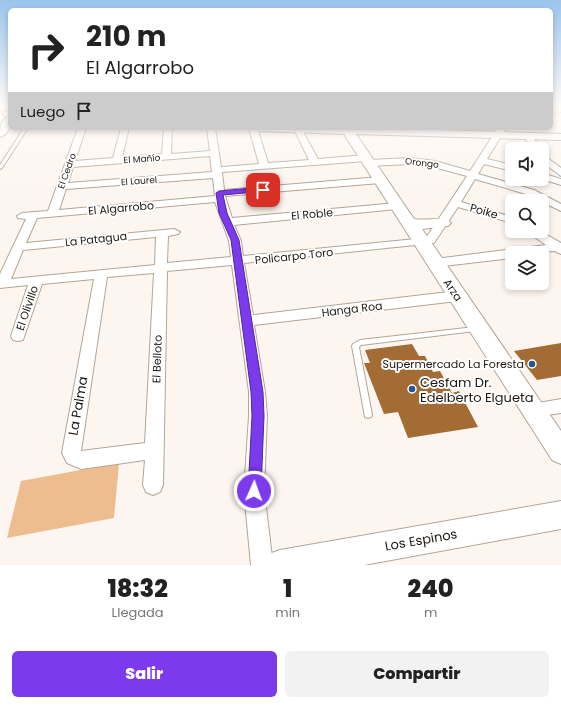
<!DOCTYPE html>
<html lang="es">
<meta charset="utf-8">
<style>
:root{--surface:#fff;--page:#f2f2f2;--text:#222;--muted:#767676;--accent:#7c3aed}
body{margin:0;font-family:Poppins,sans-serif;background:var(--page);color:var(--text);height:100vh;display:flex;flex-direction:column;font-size:15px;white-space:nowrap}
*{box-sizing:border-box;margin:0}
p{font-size:13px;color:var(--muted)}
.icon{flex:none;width:22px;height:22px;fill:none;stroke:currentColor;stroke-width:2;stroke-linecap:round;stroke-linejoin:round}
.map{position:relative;height:565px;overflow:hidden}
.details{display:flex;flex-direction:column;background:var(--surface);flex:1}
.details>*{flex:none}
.top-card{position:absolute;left:8px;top:8px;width:545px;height:122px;border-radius:6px;box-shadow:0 2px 6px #0003;background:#fff;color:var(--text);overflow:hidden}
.buttons{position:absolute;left:505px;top:142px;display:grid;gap:8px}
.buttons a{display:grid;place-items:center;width:44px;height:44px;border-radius:6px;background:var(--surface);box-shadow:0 2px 6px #0003;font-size:20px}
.pin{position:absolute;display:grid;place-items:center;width:34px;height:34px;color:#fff;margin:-17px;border-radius:8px;box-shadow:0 2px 6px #0006}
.me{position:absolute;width:44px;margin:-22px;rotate:2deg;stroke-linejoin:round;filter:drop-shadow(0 0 3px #0008)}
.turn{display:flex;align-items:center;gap:14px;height:84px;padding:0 12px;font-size:18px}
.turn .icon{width:52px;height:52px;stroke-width:2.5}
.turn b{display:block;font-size:28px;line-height:34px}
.then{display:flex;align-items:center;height:38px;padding:0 12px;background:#0003;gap:8px;font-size:15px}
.eta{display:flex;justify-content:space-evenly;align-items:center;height:68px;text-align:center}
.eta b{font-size:24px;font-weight:800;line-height:28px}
.cta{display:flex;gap:8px;margin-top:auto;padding:8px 12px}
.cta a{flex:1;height:46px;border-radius:6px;background:var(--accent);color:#fff;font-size:16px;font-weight:800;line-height:46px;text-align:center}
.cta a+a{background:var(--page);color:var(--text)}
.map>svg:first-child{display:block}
.green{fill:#edbc8f}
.building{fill:#a26c34}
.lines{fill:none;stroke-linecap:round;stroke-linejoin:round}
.lane-casing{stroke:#b4a596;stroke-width:2}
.street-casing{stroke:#b4a596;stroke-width:2}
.secondary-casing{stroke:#b4a596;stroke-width:2}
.primary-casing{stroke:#b4a596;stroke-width:2}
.lane{fill:#fff;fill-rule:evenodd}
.street{fill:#fff;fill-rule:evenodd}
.secondary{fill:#fff;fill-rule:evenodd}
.primary{fill:#fff;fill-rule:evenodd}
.route{fill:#7c3aed;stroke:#51269a}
.poi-dot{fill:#23578f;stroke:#fff;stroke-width:1.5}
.labels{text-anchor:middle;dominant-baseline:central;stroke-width:4;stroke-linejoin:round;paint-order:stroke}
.far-street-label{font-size:9px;fill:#1e1813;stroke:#fff}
.street-label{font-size:11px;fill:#1e1813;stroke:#fff}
.poi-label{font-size:11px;fill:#1e1813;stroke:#fff;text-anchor:end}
.near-poi-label{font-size:13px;fill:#1e1813;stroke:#fff;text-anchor:start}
.near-street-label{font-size:13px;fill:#1e1813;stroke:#fff}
</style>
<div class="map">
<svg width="561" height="565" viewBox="0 0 561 565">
<rect width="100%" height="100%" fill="#fdf6f0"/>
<!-- green -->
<path class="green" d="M119,463L114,518L7,538L21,481Z"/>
<!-- building -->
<path class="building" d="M561,343V376L537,380L514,351Z
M412,344L419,356H425L433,372L440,371L452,393L459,391L478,427L408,438L398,412L384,414L364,363H370L365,350Z"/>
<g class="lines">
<defs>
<path id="lane" d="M24,128H28L2,168L0,169V165Z
M475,327H477L478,329L477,331H475L361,345L359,347L372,415L371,417L368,418L365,417L352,346L353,344L360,340Z"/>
<path id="street" d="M551,107L561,108V112L551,111Z
M78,128H86L75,161L113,158L121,128H129L122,157L162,154L164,128H172L171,154L210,151L207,128H215L221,167L259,164L249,128H257L268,163L309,160L294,129L301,128L318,159L366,155L371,158L366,161L222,172L224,190L380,177L385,180L380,183L225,196L232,218L397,203L402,206L397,209L234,225L241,241L243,256L426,238L467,176L434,167L410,164L369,166L364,163L369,160L410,158L435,161L470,171L498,128H506L487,159L512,165V171L484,164L478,174L534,190L561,204V211L526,194L475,179L461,202L512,217V223L458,207L434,243L244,263L253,315L457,291L462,293L464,296L462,299L457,301L254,325L265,392L267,416L264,491L273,565H251L244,491L249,416V392L232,265L167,271L163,485L160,492L153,495L146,492L143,485L145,460L81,469L67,463L62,453L94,279L42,284L23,340L18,341L13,340L11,336L28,285L0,288V274L26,219L18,218L17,216L22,213L48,211ZM210,156L212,172L68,183L73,167ZM213,178L215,196L59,210L66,189ZM215,202L229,241L231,257L167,263L168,236L178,234L180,232L174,229L26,243L37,218ZM156,237L155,265L11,279L23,250ZM154,273L145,443L81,451L107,277Z
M528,133L531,134L540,149H532L524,136Z
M542,154L561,168V176L542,162Z
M542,173L561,179V185L542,179Z
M526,231H540L561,243V254L555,251L512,253V258L435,267L429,263L435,259L546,245Z
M561,399V413L533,417L527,415L524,410L527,405Z"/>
<path id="secondary" d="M10,111V117L4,116L3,114L4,112Z
M252,128H373L561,134V140L356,134L414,219C426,221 437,217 448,220L451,223L448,226L422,229L561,431V464L552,460L344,134L258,131Z
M561,501V529L364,565H265L269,554L280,550Z"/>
<path id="primary" d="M10,116C10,125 10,134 0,137C0,128 0,119 10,116Z"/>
</defs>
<!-- lane casing -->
<use href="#lane" class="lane-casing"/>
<!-- street casing -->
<use href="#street" class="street-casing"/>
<!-- secondary casing -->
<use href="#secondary" class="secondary-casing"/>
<!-- primary casing -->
<use href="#primary" class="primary-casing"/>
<!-- lane -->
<use href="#lane" class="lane"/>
<!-- street -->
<use href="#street" class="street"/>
<!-- secondary -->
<use href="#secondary" class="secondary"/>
<!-- primary -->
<use href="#primary" class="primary"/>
</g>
<!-- sky -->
<linearGradient id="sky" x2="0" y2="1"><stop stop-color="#9bc4ec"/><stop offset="0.57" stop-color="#fefbf8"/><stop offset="1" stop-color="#fefbf8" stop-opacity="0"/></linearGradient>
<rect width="561" height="184" fill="url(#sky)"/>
<!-- route -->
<path class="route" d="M263,187L266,188V191L223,195L227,213L239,240L263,392L264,416L261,491L259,496L254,498L250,496L248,491L252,416L251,392L231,240L219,213L216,193L219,191Z"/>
<!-- markers -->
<g class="poi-dot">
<circle cx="532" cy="364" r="4"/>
<circle cx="412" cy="389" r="4"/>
</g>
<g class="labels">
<!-- far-street labels -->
<g class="far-street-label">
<text transform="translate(142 159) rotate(-4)">El Mañío</text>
<text transform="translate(422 163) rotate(7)">Orongo</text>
<text transform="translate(67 171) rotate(-70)">El Cedro</text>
<text transform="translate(139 181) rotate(-4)">El Laurel</text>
</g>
<!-- street labels -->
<g class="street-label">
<text transform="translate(121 208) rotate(-5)">El Algarrobo</text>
<text transform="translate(484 211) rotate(16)">Poike</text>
<text transform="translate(312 214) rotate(-5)">El Roble</text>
<text transform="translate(96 239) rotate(-6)">La Patagua</text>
<text transform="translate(294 256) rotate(-6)">Policarpo Toro</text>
<text transform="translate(453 290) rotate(56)">Arza</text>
<text transform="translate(27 308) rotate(-71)">El Olivillo</text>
<text transform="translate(352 309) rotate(-7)">Hanga Roa</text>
<text transform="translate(157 359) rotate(-88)">El Belloto</text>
</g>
<!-- poi labels -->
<g class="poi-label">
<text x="524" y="364">Supermercado La Foresta</text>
</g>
<!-- near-poi labels -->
<g class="near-poi-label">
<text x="420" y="382">Cesfam Dr.<tspan x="420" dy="15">Edelberto Elgueta</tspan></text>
</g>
<!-- near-street labels -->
<g class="near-street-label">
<text transform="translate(78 406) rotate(-80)">La Palma</text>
<text transform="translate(421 540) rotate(-10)">Los Espinos</text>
</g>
</g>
</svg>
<div class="buttons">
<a><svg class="icon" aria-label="sound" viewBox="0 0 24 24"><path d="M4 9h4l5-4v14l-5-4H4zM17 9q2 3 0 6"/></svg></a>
<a><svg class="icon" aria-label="search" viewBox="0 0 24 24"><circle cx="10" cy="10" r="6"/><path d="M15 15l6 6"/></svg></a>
<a><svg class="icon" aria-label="layers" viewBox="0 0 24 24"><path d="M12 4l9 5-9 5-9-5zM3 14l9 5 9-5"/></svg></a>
</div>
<div class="pin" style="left:263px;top:190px;background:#d93025"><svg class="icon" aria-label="arrive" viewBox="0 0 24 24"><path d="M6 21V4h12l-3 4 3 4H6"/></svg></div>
<svg class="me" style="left:254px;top:491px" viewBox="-20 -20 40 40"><circle r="17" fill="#7c3aed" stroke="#fff" stroke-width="3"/><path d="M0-11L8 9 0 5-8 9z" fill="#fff"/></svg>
<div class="top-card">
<div class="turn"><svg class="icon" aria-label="right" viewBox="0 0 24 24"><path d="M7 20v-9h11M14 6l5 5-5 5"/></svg><div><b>210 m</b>El Algarrobo</div></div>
<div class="then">Luego<svg class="icon" aria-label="arrive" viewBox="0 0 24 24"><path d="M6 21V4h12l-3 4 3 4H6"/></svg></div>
</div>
</div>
<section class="details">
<div class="eta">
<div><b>18:32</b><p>Llegada</p></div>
<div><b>1</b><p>min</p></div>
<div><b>240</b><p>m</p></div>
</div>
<div class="cta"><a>Salir</a><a>Compartir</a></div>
</section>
